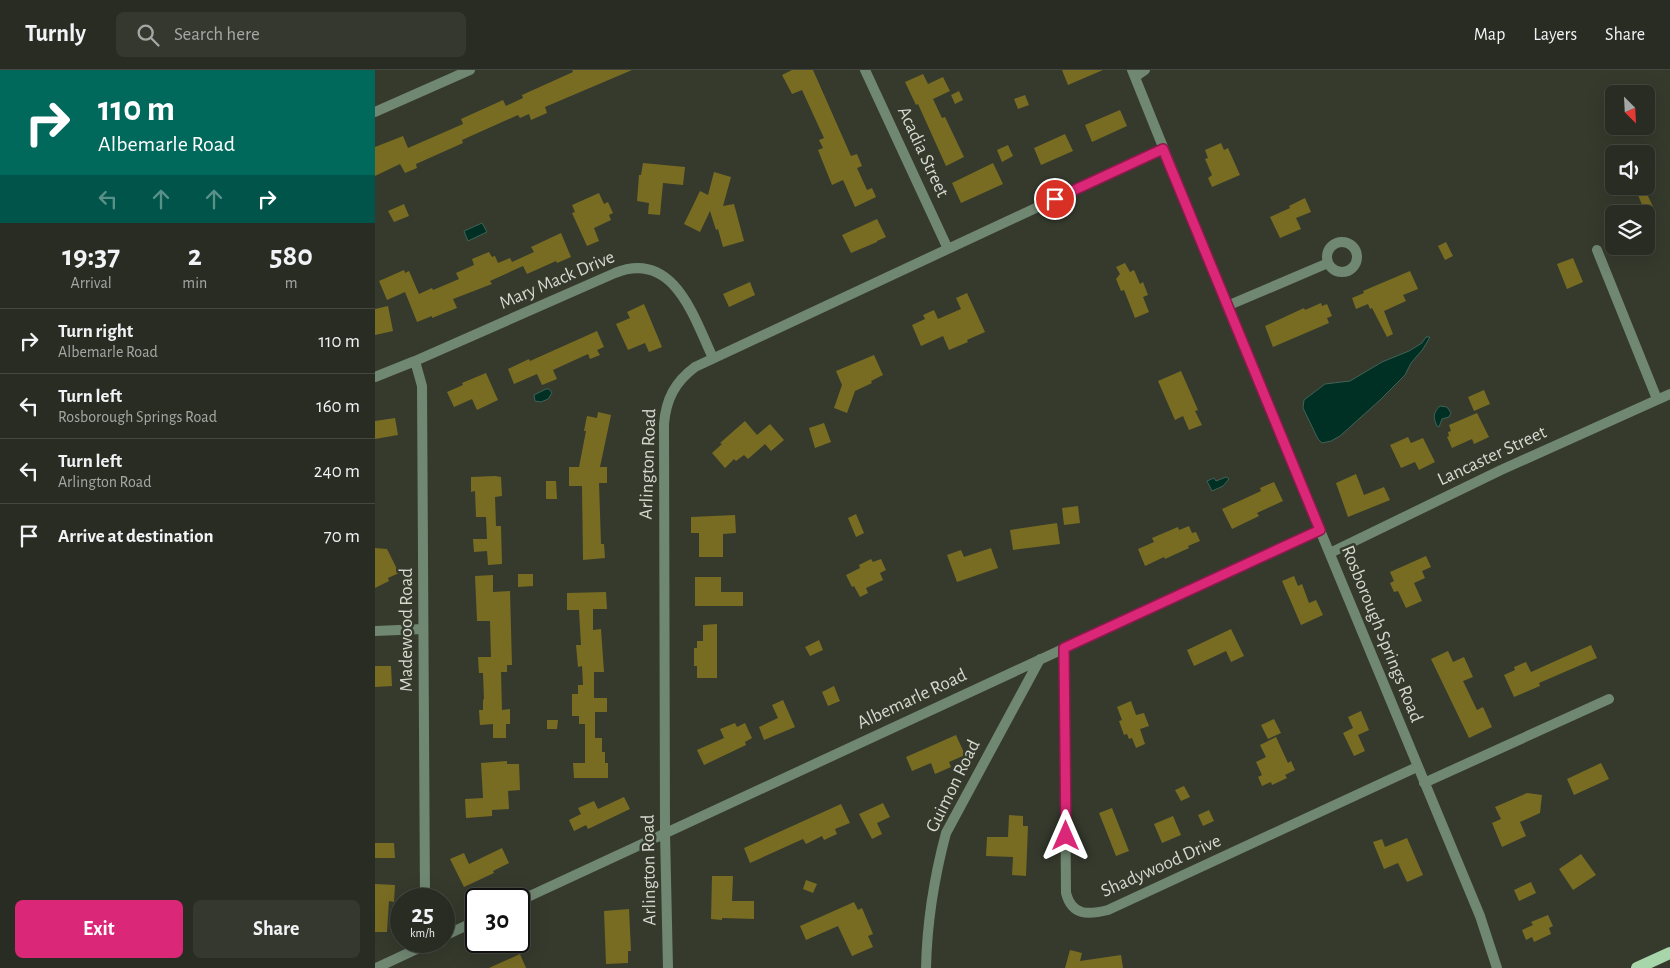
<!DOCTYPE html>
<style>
:root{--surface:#282c22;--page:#34382f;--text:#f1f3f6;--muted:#a5a7a5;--line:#444840;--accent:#db2777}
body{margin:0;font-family:"Alegreya Sans",sans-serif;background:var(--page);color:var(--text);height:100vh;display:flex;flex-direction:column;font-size:19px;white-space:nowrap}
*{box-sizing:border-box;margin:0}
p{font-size:16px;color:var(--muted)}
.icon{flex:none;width:28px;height:28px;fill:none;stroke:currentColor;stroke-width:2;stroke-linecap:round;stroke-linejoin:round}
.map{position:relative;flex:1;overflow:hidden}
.details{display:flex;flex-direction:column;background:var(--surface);width:375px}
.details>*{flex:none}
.top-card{background:#00695c;color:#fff;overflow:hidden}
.needle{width:32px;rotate:156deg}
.controls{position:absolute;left:1230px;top:15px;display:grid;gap:10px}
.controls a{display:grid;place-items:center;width:50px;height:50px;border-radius:8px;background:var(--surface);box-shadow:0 5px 20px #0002,0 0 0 1px var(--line);font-size:25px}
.speed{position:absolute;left:15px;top:818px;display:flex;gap:10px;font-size:25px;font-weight:700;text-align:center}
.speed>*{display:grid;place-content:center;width:65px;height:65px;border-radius:50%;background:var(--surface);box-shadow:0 5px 20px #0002,0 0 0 1px var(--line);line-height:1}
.speed small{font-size:12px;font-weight:400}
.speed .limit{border:2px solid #111;border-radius:8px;background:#fff;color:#111}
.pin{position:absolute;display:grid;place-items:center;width:42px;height:42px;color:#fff;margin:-21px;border:2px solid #fff;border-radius:50%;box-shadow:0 1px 5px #0007}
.me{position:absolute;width:55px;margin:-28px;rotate:0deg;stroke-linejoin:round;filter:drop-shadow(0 0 4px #0008)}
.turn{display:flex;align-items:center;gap:18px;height:105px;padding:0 15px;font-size:22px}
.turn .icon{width:65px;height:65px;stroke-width:2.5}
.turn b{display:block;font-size:35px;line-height:42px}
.lanes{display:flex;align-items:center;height:48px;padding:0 15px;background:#0003;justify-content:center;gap:25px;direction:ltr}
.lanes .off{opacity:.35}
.eta{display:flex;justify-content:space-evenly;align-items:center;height:85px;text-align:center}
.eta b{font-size:30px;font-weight:600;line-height:35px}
.cta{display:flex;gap:10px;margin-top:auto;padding:10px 15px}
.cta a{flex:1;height:58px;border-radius:8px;background:var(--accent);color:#fff;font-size:20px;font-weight:600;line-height:58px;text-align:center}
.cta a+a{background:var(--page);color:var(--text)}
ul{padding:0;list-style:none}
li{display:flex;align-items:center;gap:15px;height:65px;padding:0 15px;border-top:1px solid var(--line)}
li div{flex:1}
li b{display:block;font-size:19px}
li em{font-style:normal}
header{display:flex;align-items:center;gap:30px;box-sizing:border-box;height:70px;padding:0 25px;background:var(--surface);border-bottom:1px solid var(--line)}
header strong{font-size:24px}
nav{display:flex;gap:28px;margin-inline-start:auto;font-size:18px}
.search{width:350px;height:45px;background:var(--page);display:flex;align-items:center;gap:12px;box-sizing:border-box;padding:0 18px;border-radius:8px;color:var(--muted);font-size:19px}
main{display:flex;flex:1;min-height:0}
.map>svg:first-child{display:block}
.water{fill:#003023;stroke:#406257}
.building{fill:#786c23}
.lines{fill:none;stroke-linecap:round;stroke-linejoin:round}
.street{stroke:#708772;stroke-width:10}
.primary{stroke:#a6d6aa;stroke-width:12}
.route-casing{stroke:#8e194d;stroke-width:12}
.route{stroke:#db2777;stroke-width:9}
.labels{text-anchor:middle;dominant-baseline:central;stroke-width:5;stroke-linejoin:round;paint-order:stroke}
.street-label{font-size:19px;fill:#d5d8d0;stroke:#353a2d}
</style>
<header>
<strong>Turnly</strong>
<div class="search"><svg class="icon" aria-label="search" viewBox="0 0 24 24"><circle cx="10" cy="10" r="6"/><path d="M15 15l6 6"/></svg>Search here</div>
<nav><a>Map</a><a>Layers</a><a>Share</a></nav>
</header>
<main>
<section class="details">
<div class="top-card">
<div class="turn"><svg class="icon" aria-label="right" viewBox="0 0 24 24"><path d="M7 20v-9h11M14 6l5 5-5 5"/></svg><div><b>110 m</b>Albemarle Road</div></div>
<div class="lanes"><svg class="icon off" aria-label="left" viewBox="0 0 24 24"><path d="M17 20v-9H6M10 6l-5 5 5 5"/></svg><svg class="icon off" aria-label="ahead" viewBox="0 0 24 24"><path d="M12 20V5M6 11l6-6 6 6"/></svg><svg class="icon off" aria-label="ahead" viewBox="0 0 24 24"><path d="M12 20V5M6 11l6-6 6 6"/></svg><svg class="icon" aria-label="right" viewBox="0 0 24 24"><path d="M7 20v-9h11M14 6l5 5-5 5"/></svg></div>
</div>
<div class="eta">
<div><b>19:37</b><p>Arrival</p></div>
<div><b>2</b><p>min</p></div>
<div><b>580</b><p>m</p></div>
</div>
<ul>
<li><svg class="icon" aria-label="right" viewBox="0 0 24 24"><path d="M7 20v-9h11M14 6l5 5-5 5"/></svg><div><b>Turn right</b><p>Albemarle Road</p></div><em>110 m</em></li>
<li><svg class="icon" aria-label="left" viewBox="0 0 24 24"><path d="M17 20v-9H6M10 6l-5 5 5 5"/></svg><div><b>Turn left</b><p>Rosborough Springs Road</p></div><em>160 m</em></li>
<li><svg class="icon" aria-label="left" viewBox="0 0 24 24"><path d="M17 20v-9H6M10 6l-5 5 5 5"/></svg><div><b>Turn left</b><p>Arlington Road</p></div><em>240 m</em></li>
<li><svg class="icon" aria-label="arrive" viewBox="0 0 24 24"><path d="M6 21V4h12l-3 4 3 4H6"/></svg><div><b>Arrive at destination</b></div><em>70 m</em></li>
</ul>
<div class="cta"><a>Exit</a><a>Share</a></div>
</section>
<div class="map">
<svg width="1295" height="898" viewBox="0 0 1295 898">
<rect width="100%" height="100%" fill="#353a2d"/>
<!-- water -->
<path class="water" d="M107,153L112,162L93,171L89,161Z
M1051,267H1055L1048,279L1036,293L1030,305L1005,330L965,366L956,371L947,373L943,369L928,338L929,330L950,314L975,311L1007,292L1034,281L1047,273Z
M171,319H174L177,323L173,329L166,332L160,331L159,325Z
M1065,336L1072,337L1076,343L1074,347L1067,349L1064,357L1062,356C1058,347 1058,343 1065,336Z
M851,407L854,409L848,416L837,421L832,411L839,408L841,411Z"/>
<!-- building -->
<path class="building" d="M197,0H257L170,37L172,43L156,50L154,44L145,48L143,45L87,70L88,73L41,94L42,98L30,103L25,94L0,106V77L28,66L33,78L88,54L86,49L128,30L131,36L148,28L147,25L198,2Z
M417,0H438L476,86L482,84L487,96L482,98L492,120L497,118L501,127L480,137L468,110L457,115L443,80L448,78L444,70L449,68L427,20L417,24L407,5Z
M687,0H728L693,15Z
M548,4L553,14L568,7L575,21L558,29L567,48L570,47L589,87L571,96L543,34L541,35L530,12Z
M584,21L588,30L580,34L576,25Z
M650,25L654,35L643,39L639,29Z
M745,40L752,56L717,72L710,55Z
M690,64L698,81L666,95L659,78Z
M846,73L849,80L853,78L865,105L837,117L833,108L837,105L830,89L833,88L830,80Z
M633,75L638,86L627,92L622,80Z
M268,93L310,97L308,115L288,113L285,145L273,144L274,133L262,131L264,105H266Z
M618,93L628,114L586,133L577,113Z
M339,102L356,107L348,136L359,134L369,171L348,177L343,159L341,160L335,141L325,162L309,154L325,121L333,125Z
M1271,122L1281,143L1272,147L1263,125Z
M224,123L229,134L233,132L238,143L234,145L236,150L219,158L224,171L212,176L197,143L200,142L197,135Z
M930,128L936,142L921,148L926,159L905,168L895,147L915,138L914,136Z
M29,134L34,146L19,152L13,141Z
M502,149L511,167L502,171V172L476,183L467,165Z
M186,163L196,187L182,193L181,191L152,204L148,196L115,211L117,214L78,229L82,238L57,248V246L42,252L30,222L12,230L4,211L29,200L30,203L34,201L44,224L57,218L58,220L84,209L81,203L99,195L97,189L114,182L117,187L120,186L123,193L135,188L137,192L159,182L156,177Z
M1071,172L1078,186L1070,190L1063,176Z
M1198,188L1208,212L1192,219L1182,194Z
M750,193L755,202L759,200L765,214L768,212L773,225L768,227L774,242L760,248L749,220L746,221L741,209L745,204L741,197Z
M1035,201L1043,219L1028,225L1031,231L1009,241L1018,264L1012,267L997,238L995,239L993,234L981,239L977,228L989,223L988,221Z
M375,212L380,225L354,237L348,224Z
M592,223L610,262L592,270L593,272L574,280L568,266L546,276L537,255L550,249L548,245L559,240L563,249L586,239L581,228Z
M946,233L947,236L952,234L957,246L952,248L954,253L898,277L890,256L929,238L930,240Z
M269,234L287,277L274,282L270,273L253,280L241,254L255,248L252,242Z
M13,236L18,261L0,265V239Z
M222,261L229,277L222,280L225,285L215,289L213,284L178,300L182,309L167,315L162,304L139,314L133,299L154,289L155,291Z
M499,285L508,305L496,311L497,313L480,321L472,343L459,338L467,315L461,301Z
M806,301L823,340L820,341L827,355L814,360L808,346L800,350L783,311Z
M111,303L123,330L102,340L97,329L79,337L72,322L88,315L87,313Z
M1109,320L1115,334L1099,341L1093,327Z
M223,342L236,345L225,397H232V413H224L226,474H229L230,488L208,490L207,416H194V397H204L211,361H209L212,346L222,348Z
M1102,343L1114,367L1099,374L1097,369L1077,378L1072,367L1074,366L1073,362L1076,361L1074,355Z
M20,348L23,365L0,369V351Z
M370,351L382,365L395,354L409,370L396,381L390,374L373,389L369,385L361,391L359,389L350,398L337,383L347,374L345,373Z
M449,353L456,372L440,378L434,358Z
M1033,367L1036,373L1048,368L1060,392L1044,400L1040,392L1026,398L1015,375Z
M981,404L989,425L1009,417L1015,430L973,447L961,413Z
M120,406L126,407L127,426L120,427L121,456H126L127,494L113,495L112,481L99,482L98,469H112L111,447H101L100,421L96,422V407Z
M171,411H181L182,429H171Z
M899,412L908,431L882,443L884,446L857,459L847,439L886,421L885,418Z
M703,436L705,453L689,455L687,438Z
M481,444L489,463L481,467L473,448Z
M360,445L361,463L348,464V487H324V463H316V447Z
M682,453L685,474L638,480L635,460Z
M814,456L817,463L821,462L825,471L813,476L814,478L790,489L789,487L770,496L763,479L779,472L777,468L803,457L804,460Z
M0,478L12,479L24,503L13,508L14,511L0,518Z
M616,478L623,498L582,512L572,485L586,480L589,487Z
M1051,486L1056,497L1047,501L1050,508L1039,513L1047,531L1031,538L1023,521L1019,522L1015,513L1019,511L1015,502Z
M496,489L498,492L506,489L511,500L505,503L508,510L491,518L493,523L485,527L479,516L477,517L471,505L485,498L484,495Z
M143,504H158V516L143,517Z
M118,505V522L135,521L137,595H132V602H126L127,640L135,639V654H131V668H118V654L105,655L104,640H108V629L109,630L108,603H104L103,587H116L115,551H102L100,506Z
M919,506L923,516L927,514L934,533L941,530L948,545L926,555L907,511Z
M320,507H346V522H368V536H320Z
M231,522L232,539H218V560L226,559L229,602H219V628H232V642H220V668H227V682H230V693H233V708H199L198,693H210V654H204V646H197V624H203V615H208L207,596L203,597L201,575H206L204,540H192V523Z
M342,554V608H322V596H319V578H322V571H328V555Z
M856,559L869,586L856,592L851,581L819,596L812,580Z
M444,570L448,580L435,586L430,577Z
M1216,575L1222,588L1164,613L1165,616L1139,627L1129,605L1140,600L1139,597L1151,592L1156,602Z
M1073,581L1078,592L1089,587L1098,607L1088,611L1102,640L1108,637L1117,657L1094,668L1056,589Z
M0,596H16L17,616L0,617Z
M459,616L465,631L453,636L447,622Z
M408,630L420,657L389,670L384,657L403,648L397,635Z
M756,631L761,645L769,643L774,656L765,659L770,674L761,678L757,668L754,669L752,664L749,665L744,651L747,650L742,637Z
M986,641L994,660L983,665L990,681L979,686L968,663L978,658L973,647Z
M899,649L906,663L893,669L886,655Z
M172,650H183L182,659H172Z
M360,653L362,657L370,653L377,668L370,672L371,675L329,695L322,680L349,668L345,659Z
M581,665L590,685L574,692L576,697L560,704L556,693L537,701L531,687Z
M901,667L913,693L916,691L920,700L910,705L912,708L897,715L896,712L887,716L883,707L887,705L881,692L891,687L885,675Z
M132,691V694H144L145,720L133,721L134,739L117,740V746L91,748L90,729L108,728L106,693Z
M1226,693L1234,709L1199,725L1192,709Z
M809,716L815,727L806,731L800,720Z
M1152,723L1167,725L1165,743L1145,752L1151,766L1127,777L1117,753L1126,749L1120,737Z
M249,727L255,739L213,759L211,755L199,761L194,750L206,744L203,738L219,731L223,739Z
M508,733L515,747L502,753L507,764L497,769L484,744Z
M466,734L475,753L460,759L462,764L449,770L447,766L431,774L428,769L375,793L369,778Z
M737,738L754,781L741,786L724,743Z
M834,740L839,751L828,756L823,745Z
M634,745L648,746V756H653L651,806L637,805L638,787L611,786L612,767H633Z
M798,746L806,765L787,773L779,754Z
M1032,768L1048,805L1032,812L1023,793L1009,799L998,772L1007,769L1010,777Z
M0,773H19L20,788H0Z
M127,778L134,793L118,801L119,803L89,817L75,789L89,783L94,794Z
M1206,784L1221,805L1198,820L1184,799Z
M337,806H358L357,831H379V849L347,848V850L336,849Z
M431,810L442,814L438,823L428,819Z
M1156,812L1161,823L1144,831L1139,820Z
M0,814L20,815L19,832L14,831L12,862H0Z
M479,832L483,840L487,838L498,864L493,866L498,877L477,886L463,856L431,870L425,856Z
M254,839L256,881H253V893L231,894L229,841Z
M1173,845L1178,856L1174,858L1176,864L1159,872L1157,867L1151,870L1147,860L1158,855L1156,852Z
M695,880L707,883L705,891L746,885L748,898H690Z
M145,884L151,898H114Z"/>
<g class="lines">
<!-- street -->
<path class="street" d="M490,0L573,179
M757,0L852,236L1105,846L1122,898
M760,7L770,0
M0,42L95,0
M952 187a15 15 0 1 1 30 0a15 15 0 1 1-30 0Z
M1222,180L1282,329
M852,236L953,193
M40,291L47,316L50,829
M0,307L40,291L240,203C299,179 319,248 338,288
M955,483L1126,400L1295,324
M0,561L48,559
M689,578L691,823C697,846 713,845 733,840L1042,697
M1049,713L1234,629
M144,831L945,460
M69,866L101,851
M1,898L59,871
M293,898L290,763L289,354C291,329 300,312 320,297L787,79
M551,898C552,852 559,808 571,763L665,589"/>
<!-- primary -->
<path class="primary" d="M1262,898L1295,883"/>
</g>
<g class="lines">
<defs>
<path id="route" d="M680,129L788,79L945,460L689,578L691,766"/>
</defs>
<!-- route casing -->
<use href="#route" class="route-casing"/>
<!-- route -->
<use href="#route" class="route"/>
</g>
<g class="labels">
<!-- street labels -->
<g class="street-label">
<text transform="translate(548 82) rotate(65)">Acadia Street</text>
<text transform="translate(182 210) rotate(-23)">Mary Mack Drive</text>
<text transform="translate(1117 386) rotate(-25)">Lancaster Street</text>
<text transform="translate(273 394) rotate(-88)">Arlington Road</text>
<text transform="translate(31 560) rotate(-90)">Madewood Road</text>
<text transform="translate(1007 564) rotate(68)">Rosborough Springs Road</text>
<text transform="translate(537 629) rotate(-25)">Albemarle Road</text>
<text transform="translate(578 716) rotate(-64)">Guimon Road</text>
<text transform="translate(786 796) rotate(-24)">Shadywood Drive</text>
<text transform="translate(274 800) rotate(-91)">Arlington Road</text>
</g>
</g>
</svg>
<div class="controls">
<a><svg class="needle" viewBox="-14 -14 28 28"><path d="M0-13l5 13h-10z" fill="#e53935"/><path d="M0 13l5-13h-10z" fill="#a5a7a5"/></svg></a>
<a><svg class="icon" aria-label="sound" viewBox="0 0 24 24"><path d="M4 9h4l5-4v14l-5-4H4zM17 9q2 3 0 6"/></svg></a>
<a><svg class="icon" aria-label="layers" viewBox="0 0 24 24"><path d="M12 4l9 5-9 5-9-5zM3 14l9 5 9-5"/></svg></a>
</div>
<div class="speed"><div>25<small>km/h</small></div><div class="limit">30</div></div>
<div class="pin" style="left:680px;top:129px;background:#d93025"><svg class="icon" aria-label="arrive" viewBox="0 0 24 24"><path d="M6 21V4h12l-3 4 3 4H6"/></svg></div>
<svg class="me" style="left:691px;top:766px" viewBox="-20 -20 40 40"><path d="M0-17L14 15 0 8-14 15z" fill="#db2777" stroke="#fff" stroke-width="4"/></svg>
</div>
</main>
